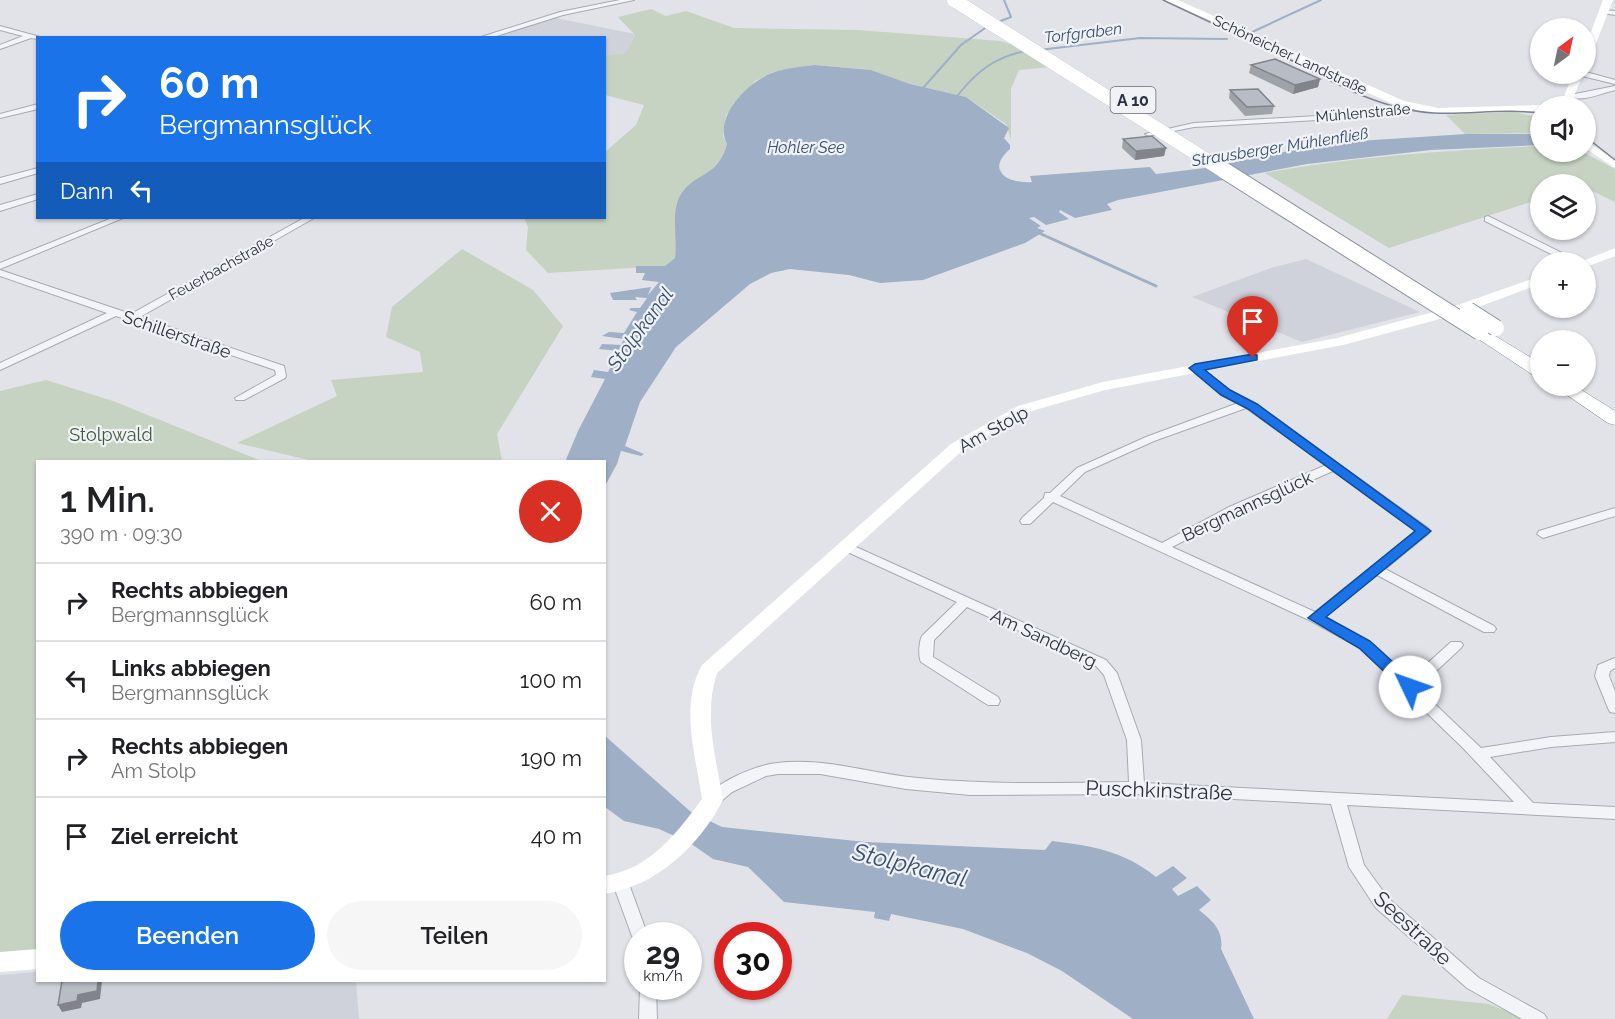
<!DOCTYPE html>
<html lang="de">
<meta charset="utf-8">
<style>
:root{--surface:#fff;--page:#f6f6f6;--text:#202124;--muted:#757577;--line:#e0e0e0;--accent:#1a73e8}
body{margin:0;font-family:Raleway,sans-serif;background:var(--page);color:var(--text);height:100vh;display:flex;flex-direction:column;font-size:22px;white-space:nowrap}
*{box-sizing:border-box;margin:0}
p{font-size:20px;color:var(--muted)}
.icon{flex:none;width:33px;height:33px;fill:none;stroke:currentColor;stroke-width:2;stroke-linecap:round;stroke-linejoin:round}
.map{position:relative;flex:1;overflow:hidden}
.drawer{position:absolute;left:36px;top:460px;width:570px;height:522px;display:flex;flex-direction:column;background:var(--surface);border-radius:0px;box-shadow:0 2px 4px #0004}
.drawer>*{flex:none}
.hud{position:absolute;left:36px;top:36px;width:570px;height:183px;border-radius:0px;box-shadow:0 2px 4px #0004;background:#1a73e8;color:#fff;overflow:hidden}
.needle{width:39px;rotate:33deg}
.controls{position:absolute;left:1530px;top:18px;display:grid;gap:12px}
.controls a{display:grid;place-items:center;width:66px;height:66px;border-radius:50%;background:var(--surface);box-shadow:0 2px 4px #0004;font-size:30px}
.speed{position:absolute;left:624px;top:922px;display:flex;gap:12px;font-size:30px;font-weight:700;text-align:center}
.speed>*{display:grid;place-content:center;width:78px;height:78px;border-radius:50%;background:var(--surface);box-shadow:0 2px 4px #0004;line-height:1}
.speed small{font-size:15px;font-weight:400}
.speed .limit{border:9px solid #d22;background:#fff;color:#111}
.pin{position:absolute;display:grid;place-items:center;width:51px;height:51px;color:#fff;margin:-62px -26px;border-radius:50% 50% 50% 0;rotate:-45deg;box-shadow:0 0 6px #0007}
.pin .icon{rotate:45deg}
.me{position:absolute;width:66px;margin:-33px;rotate:312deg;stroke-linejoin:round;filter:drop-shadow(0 0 4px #0008)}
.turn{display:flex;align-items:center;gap:21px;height:126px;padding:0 24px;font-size:27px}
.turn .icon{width:78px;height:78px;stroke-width:2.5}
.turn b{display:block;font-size:42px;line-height:51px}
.then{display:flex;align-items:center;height:57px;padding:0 24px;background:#0003;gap:12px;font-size:22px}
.round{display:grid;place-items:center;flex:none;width:63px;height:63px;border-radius:32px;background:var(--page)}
.head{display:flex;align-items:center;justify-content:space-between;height:102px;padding:0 24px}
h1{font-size:36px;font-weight:600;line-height:45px}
.action{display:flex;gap:12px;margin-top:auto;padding:12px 24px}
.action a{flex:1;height:69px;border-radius:36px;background:var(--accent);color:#fff;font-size:24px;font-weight:600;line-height:69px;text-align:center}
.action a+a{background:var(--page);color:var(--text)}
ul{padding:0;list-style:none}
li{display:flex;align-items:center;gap:18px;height:78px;padding:0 24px;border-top:2px solid var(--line)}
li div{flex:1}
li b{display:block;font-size:22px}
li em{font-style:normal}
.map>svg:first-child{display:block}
.built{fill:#cfd2da}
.green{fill:#c6d2c2}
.water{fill:#9eafc6}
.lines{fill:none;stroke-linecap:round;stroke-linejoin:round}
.stream-far1{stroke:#9eafc6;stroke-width:2}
.stream{stroke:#9eafc6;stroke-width:3}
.street-casing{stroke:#a6aab3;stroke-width:2}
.highway-casing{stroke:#89909e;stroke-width:1}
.street{fill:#f3f4f7;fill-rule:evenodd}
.secondary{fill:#fff;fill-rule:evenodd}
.highway{fill:#fff;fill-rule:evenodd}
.tram{stroke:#7b8291;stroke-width:1.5}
.highway-bridge-far1-casing{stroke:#89909e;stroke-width:14;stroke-linecap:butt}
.highway-bridge-casing{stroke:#89909e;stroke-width:18;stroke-linecap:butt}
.highway-bridge-far1{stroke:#fff;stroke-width:14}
.highway-bridge{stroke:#fff;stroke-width:16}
.wall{fill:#9ea2a9}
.shaded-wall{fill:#81848a}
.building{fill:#b8bcc5;stroke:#81848a;stroke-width:1.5}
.route{fill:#1a73e8;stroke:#114b97;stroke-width:1.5}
.labels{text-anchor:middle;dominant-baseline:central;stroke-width:4.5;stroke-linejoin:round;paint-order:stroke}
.far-street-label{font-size:15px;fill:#2a313f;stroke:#f0f2f6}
.far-water-label{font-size:16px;font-style:italic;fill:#374e70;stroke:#f0f2f6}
.shield{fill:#f0f2f6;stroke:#656b76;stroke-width:1.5}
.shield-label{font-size:16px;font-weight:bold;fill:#2a313f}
.street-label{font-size:18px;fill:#2a313f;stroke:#f0f2f6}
.park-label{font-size:18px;fill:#3d5a38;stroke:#f0f2f6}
.water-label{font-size:20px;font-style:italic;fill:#374e70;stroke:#f0f2f6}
.near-street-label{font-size:21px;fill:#2a313f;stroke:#f0f2f6}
.near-water-label{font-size:24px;font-style:italic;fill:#374e70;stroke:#f0f2f6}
</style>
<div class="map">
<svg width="1615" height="1019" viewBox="0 0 1615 1019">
<rect width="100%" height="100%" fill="#e1e3e9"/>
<!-- built -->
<path class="built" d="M556,18L635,34L627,53L605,55L604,38H489Z
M1306,259L1420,312L1302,342L1192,297L1271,268Z
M37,972L38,981H356L359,1019H0V975Z"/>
<!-- green -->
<path class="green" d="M651,9L666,16L686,11L734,28L858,30L1000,41L1017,46L1051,67L1019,70L1011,89V140L1006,124L966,97L910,84L871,70L814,65L773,72L755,81L726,115L723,136L727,144C718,179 690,174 679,198C675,206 676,217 676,226L746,211L1000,169L1005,179L1012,182L675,258L665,266L548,273L526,250L528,227L524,218H604L605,152L636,125L644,105L605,95V55L626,53L635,35L618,17Z
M1512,112L1540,117V133L1465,134L1446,115Z
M1540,146V152H1583L1615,169V202L1586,188V184H1540V199L1389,248L1265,173C1356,156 1448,150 1540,146Z
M462,249L533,290L563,326L497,434L502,462H317L237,443L337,396L331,380L423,372L420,352L386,337L392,307Z
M46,380L113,401L264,462H38L37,955L0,957V391Z
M1402,995L1489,1004L1525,1019H1387Z"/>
<!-- water -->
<path class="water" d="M814,65L871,70L910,84L966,97L1009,128L1004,138L1010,145V149C985,171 1008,184 1032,182L1030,176L1150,167L1156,174L1205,168L1328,143L1466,134H1540V145L1431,150L1307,164L1118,200L1107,204L1112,210L1075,218L1060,210L1059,212L1069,219L1046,225L1034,217L1029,218L1041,226L1037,228L1045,231L1025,243L923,280L880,283L849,275L790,269L771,273L750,284L676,347L640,402L625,446L644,454L641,456L621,451L617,464L605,486L604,462H565L578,431L605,379L591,377L594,370L608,372L619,351L599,349L602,344L621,345L624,339L602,336L609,332L624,333L637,312L629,310L631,308H640L647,298L635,297L637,300H613L610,293L651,287L648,295L659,282L642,280L645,273H636V266H665L675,258C678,238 670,212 681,194C695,172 718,178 727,144C713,117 748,82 772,73C785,68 801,67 814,65Z
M604,735L691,812L722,827L866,842L1045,850L1052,841C1093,846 1124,851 1156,877L1173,866L1187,878L1172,889L1178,896L1197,886L1211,900L1199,910C1212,920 1224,931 1221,949L1254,1019H1133L1062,971L1027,953L963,929L891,914L889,921L874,918L875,912L784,902L748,867L713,859L690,843L659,829L624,821L605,807Z"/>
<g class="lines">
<!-- stream-far1 -->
<path class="stream-far1" d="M998,22L1011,17L1004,0
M1250,33L1321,0
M1039,50L1140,38L1227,39
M923,88L961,45L988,26
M958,95C977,71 995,57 1026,51"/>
<!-- stream -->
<path class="stream" d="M1039,233L1156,286"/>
<defs>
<path id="street" d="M620,0H634L563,15L490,38H478L560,12Z
M1604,10L1615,11V15L1602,13V11Z
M0,26L44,38H38V39L31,38L0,49V45L23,36L0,30Z
M1586,72L1615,80V84L1582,76V74Z
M1615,86V90C1600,94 1579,103 1565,96Z
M38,104V109L0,118V114Z
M1411,105L1415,107L1414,109L1386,116L1194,127L1149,136L1145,134L1194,123L1386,112Z
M38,168V173L0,184V178Z
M38,194V199L0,211V205Z
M1488,216L1576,260L1578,262H1567L1485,221V217Z
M112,218H123L0,269V263Z
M304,218H314L140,317L284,366L286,376L285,378L244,400H236L235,398L276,375L275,370L116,316L0,370V363L107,313L0,276V270L131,314Z
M1195,365L1230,390L1256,405L1428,528L1430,531L1428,534L1385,569L1494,626L1496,629L1494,632H1484L1377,575L1325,617L1370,642L1409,680L1451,642H1461L1463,645L1461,648L1418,688L1481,748L1551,737L1615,732V742L1551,747L1490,757L1533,803L1615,807V819L1347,805L1364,865L1388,898L1479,978L1544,1014L1547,1019H1522L1467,988L1376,908L1349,867L1331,804L1137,794L970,795L906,789L820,774H778L766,776L732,792L718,804L713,806L708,804L705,800C715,782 757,765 777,763C824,757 871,774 918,778C988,785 1059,783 1129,782L1127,740L1104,675L1096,666L967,607L934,640L933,657L998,697L1000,701L998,705H988L921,662C918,656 919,642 922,636L957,602L841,549L839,546L845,542L1106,660L1117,673L1141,740L1144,783L1514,802L1464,749L1360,648L1311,621L1053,502L1030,524H1022L1020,521L1022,518L1044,498L1045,493H1050L1077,468L1146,437L1238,403L1222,394L1191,370L1190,368ZM1246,408L1326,465L1229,507L1162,543L1060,496L1085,472L1154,441ZM1333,471L1416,531L1315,612L1172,547L1237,513Z
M1615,508V516L1543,538L1537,534L1539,531Z
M1615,658V668L1610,671L1609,676L1615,691V713L1610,712L1608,708L1595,676L1598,665Z
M621,877L627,879L629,884L648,936H638V942L634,941L632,936L613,884L615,879Z
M640,987H656L657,1019H639Z"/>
<path id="highway" d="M1480,327L1540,363V376L1533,375L1474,336L1471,332L1474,328Z
M1554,386H1575L1615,411V425L1608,423Z"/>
</defs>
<!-- street casing -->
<use href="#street" class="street-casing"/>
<!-- highway casing -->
<use href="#highway" class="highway-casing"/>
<!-- street -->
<use href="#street" class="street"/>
<!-- secondary -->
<path class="secondary" d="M1165,0H1178L1404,101L1438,108L1540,105L1544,106H1540V111L1438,114L1397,106Z
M1603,0H1613L1591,56L1586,59V45Z
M1573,74H1583L1570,106H1560Z
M1586,141L1615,160V168L1586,149Z
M1615,248V256L1586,267V262H1580Z
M1540,276V284L1462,313L1343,345L1105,390L1028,412L963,450L717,673C703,715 716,758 723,800C699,846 657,886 604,894V876C649,870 677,833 702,799C696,757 679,705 702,665L951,444L1018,406L1103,382L1337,338L1452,307Z
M38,949V969L0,972V952Z"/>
<!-- highway -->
<use href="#highway" class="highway"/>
<!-- tram -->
<path class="tram" d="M1163,0L1293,61
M1285,57C1332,82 1380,110 1434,113C1470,115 1504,108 1540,113
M1586,137L1615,160"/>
<defs>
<path id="highway-bridge-far1" d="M954,0L1227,173"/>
<path id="highway-bridge" d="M1225,171L1480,332
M1468,310L1496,328"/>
</defs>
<!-- highway-bridge-far1 casing -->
<use href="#highway-bridge-far1" class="highway-bridge-far1-casing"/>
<!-- highway-bridge casing -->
<use href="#highway-bridge" class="highway-bridge-casing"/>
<!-- highway-bridge-far1 -->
<use href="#highway-bridge-far1" class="highway-bridge-far1"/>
<!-- highway-bridge -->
<use href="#highway-bridge" class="highway-bridge"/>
</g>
<!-- wall -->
<path class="wall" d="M1251,65L1320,79L1318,87L1293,94L1249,73Z
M1230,90L1274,106L1272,114L1245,116L1229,98Z
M1123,139L1166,148L1164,156L1135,160L1122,148Z"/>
<!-- shaded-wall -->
<path class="shaded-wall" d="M1320,79L1318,87L1293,94L1295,85Z
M1166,148L1164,156L1135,160L1136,151Z
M98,981H102L100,999L82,1003L81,1008L62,1012L58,1005L78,995Z"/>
<!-- building -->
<path class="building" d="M1275,59L1320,79L1295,85L1251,65Z
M1258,89L1274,106L1247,107L1230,90Z
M1152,136L1166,148L1136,151L1123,139Z
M62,981H98L97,991L78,995L77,1001L58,1005Z"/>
<!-- route -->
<path class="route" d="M1253,354L1257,355V360L1205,370L1230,390L1257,404L1431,531L1326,617L1370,641L1416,683L1418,687L1416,691H1405L1359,648L1308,618L1415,531L1248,409L1221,395L1189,368L1195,364Z"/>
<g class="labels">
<!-- far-street labels -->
<g class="far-street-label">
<text transform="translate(1290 55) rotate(25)">Schöneicher Landstraße</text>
<text transform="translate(1363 113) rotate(-5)">Mühlenstraße</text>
<text transform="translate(221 268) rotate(-29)">Feuerbachstraße</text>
</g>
<!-- far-water labels -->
<g class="far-water-label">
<text transform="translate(1083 33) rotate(-7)">Torfgraben</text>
<text x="806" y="147">Hohler See</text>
<text transform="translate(1280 147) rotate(-9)">Strausberger Mühlenfließ</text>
</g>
<!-- shield labels -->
<rect class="shield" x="1110.5" y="87" width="45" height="26" rx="4.5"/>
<g class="shield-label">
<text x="1133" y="100">A 10</text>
</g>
<!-- street labels -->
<g class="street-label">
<text transform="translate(177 334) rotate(19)">Schillerstraße</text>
<text transform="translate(993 429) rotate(-29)">Am Stolp</text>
<text transform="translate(1247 506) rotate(-25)">Bergmannsglück</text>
<text transform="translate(1044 638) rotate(25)">Am Sandberg</text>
</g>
<!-- park labels -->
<g class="park-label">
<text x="111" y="434">Stolpwald</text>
</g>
<!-- water labels -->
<g class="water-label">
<text transform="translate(640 329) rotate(-54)">Stolpkanal</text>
</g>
<!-- near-street labels -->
<g class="near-street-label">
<text transform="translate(1159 790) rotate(2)">Puschkinstraße</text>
<text transform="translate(1413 928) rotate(43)">Seestraße</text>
</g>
<!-- near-water labels -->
<g class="near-water-label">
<text transform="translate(910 865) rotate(14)">Stolpkanal</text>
</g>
</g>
</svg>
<div class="controls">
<a><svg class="needle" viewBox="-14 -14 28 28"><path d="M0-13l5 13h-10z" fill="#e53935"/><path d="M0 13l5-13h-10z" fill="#757577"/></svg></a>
<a><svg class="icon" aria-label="sound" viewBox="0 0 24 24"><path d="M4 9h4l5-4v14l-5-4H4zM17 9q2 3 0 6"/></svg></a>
<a><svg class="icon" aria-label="layers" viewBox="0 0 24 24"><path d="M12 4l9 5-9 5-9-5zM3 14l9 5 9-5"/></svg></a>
<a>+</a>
<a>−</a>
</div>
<div class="speed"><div>29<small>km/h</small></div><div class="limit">30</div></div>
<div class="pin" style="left:1253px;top:358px;background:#d93025"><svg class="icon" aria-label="arrive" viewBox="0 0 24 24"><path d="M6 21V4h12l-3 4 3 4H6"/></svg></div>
<svg class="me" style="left:1410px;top:687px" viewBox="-20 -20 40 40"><circle r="19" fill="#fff"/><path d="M0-13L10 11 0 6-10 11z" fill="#1a73e8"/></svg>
<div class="hud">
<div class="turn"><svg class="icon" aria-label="right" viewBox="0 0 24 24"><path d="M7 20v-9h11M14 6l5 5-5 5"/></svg><div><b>60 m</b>Bergmannsglück</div></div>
<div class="then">Dann<svg class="icon" aria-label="left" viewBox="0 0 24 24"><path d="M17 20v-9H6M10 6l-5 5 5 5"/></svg></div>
</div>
<section class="drawer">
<div class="head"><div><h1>1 Min.</h1><p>390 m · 09:30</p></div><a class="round" style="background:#d93025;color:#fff"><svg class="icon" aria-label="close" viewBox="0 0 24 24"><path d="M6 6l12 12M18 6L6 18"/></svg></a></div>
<ul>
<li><svg class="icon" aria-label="right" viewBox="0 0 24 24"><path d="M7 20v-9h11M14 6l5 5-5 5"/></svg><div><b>Rechts abbiegen</b><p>Bergmannsglück</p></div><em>60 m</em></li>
<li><svg class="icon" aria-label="left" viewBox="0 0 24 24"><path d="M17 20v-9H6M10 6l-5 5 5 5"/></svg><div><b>Links abbiegen</b><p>Bergmannsglück</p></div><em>100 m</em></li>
<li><svg class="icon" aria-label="right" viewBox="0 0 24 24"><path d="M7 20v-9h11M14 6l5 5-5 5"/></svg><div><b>Rechts abbiegen</b><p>Am Stolp</p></div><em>190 m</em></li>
<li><svg class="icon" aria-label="arrive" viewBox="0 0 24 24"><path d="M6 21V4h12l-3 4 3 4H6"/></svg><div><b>Ziel erreicht</b></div><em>40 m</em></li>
</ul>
<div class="action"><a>Beenden</a><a>Teilen</a></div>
</section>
</div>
